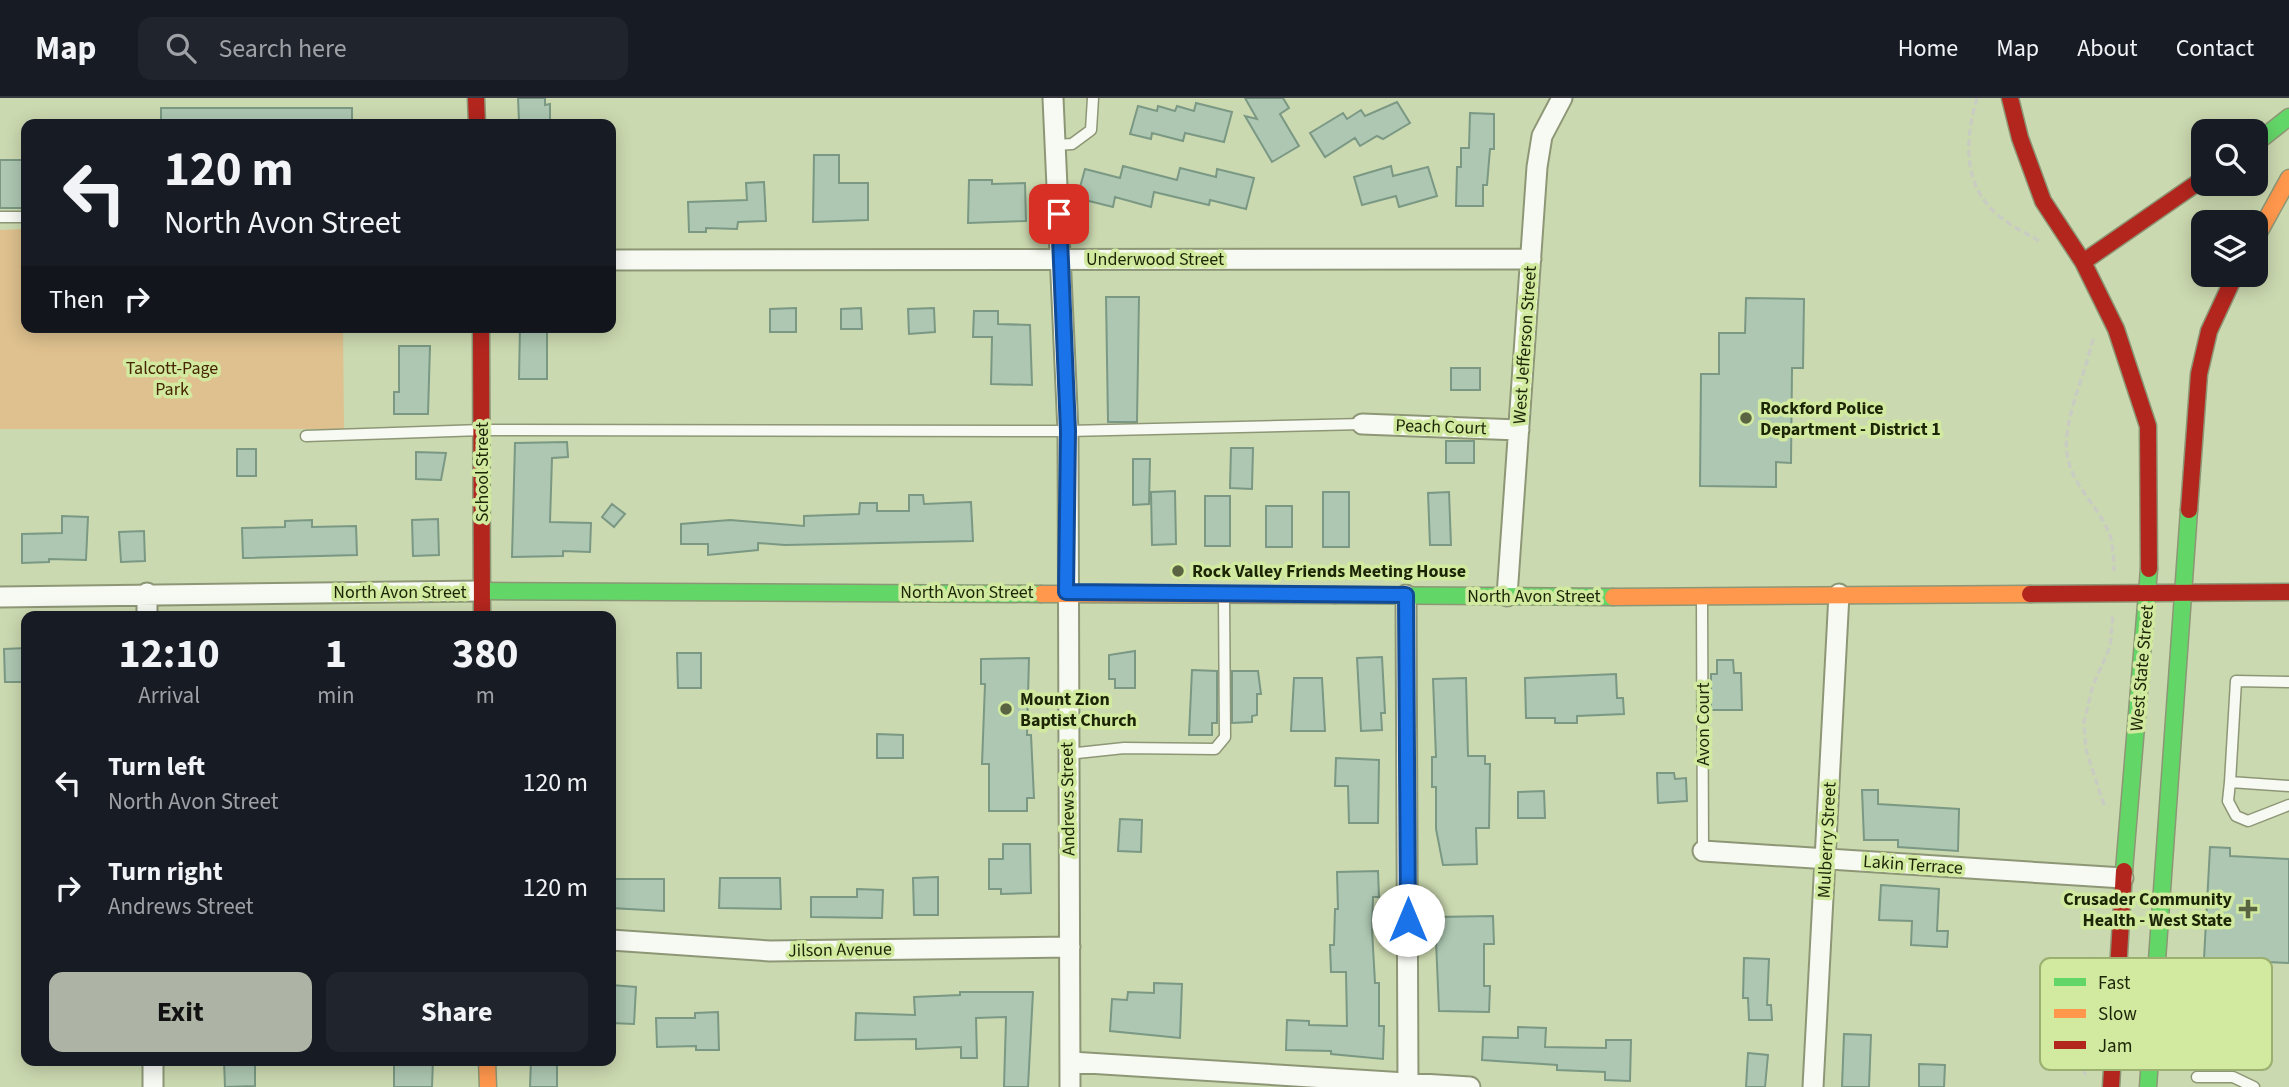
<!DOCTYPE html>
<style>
:root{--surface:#171b24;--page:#20242c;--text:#f1f3f6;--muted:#9ea1a6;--line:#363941;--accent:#adb3a5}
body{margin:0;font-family:"Source Sans 3",sans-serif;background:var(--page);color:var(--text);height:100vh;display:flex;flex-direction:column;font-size:26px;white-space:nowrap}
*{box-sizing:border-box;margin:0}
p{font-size:23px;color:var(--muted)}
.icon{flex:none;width:38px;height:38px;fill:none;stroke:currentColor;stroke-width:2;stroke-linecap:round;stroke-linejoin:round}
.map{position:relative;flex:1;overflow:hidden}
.panel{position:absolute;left:21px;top:513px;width:595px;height:455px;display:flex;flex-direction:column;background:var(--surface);border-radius:14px;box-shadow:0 4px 18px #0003}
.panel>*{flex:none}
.guide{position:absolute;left:21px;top:21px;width:595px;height:214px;border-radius:14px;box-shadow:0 4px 18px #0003;background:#171b24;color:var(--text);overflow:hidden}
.controls{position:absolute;left:2191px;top:21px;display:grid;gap:14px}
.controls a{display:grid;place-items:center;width:77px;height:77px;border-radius:14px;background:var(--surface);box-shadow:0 4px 18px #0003;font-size:35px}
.pin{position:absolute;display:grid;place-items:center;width:60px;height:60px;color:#fff;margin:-30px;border-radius:14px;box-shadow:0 4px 10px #0006}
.me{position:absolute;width:77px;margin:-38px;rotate:0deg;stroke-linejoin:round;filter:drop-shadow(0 0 5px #0008)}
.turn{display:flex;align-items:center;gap:24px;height:147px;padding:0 28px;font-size:32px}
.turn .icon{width:91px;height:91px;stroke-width:2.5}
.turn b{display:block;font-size:49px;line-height:60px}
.then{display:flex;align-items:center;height:66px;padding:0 28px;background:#0003;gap:14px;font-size:26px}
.eta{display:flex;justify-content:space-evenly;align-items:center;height:119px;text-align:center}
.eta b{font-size:42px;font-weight:700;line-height:49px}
.action{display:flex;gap:14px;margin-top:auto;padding:14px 28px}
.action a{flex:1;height:80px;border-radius:14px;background:var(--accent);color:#111;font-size:28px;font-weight:700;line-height:80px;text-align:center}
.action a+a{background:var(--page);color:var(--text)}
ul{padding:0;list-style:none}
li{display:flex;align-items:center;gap:21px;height:105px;padding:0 28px}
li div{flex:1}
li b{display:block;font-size:26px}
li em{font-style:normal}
header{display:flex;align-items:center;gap:42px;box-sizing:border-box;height:98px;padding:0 35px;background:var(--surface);border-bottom:2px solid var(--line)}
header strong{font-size:33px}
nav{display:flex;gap:38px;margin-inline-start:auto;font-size:24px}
.search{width:490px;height:63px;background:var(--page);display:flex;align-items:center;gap:18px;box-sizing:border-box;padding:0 24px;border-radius:14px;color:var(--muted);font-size:26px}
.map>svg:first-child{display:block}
.green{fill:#dec18e}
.building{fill:#adc7b2;stroke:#7a9883;stroke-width:2}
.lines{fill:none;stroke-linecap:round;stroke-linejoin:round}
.lane-casing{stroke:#8d9776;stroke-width:13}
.street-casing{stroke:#8d9776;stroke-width:23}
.fast-casing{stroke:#8d9776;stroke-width:19}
.slow-casing{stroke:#8d9776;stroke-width:19}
.jam-casing{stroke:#8d9776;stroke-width:19}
.path{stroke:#c9cdc1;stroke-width:3.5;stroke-dasharray:7 3.5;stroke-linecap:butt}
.lane{stroke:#f7f9f3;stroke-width:10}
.street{stroke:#f7f9f3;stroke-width:19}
.fast{stroke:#63d668;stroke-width:16}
.slow{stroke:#ff974d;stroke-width:16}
.jam{stroke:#b3261e;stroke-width:16}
.route-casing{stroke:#114b97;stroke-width:18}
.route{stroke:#1a73e8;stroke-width:12}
.poi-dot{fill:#5a6442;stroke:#d1ea9f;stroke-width:2.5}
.labels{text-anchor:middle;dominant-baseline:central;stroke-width:7;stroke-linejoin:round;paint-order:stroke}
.street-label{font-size:18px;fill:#1d2507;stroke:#d1ea9f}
.park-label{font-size:18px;fill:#482500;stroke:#d1ea9f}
.poi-label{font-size:18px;font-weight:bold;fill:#1d2507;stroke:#d1ea9f;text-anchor:start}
.key{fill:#d1ea9f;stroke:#9baf71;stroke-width:2}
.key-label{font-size:19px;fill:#1d2507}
</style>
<header>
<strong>Map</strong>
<div class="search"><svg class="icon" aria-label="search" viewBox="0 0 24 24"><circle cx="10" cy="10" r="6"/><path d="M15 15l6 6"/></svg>Search here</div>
<nav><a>Home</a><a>Map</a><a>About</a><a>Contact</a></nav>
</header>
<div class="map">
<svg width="2289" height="989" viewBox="0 0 2289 989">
<rect width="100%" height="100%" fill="#cbd9b0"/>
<!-- green -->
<path class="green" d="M26,131V229H343L344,331H0V132Z"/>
<!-- building -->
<path class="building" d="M518,0H545V7L550,6V26L519,23Z
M1245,0H1283L1289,10L1280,16L1299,48L1272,64L1245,18L1257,21Z
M1397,4L1410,25L1383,41L1377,38L1360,48L1355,40L1325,59L1310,35L1343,15L1347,21L1361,12L1365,18Z
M1196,5L1232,14L1224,44L1185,35L1183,43L1152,35L1151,41L1130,36L1138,8L1157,13L1158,8L1175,13L1177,8L1194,13Z
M161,10H352V26H161Z
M1470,15L1494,16V51H1490L1487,87H1483V108H1456L1457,69H1461V50H1469Z
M814,57H839V85H868V122L813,124Z
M0,62H26V110H0Z
M1123,68L1177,82L1180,70L1216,79L1217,71L1254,80L1246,111L1210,102L1209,107L1154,94L1151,109L1115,99L1113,109L1077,100L1085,71L1120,80Z
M1391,68L1393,78L1428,69L1437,98L1399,109L1396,98L1362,107L1354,79Z
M969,82H992V86L1025,85L1026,123L968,125Z
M764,84L766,123L738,124L737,131L706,130V134H689L688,104L747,102L746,85Z
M1106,199H1139L1137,324H1108Z
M1746,200L1804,201L1803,270H1792L1791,365L1776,364V389L1700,388L1701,276H1719V235H1745Z
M796,210V234H770V211Z
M861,210L862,231H841V211Z
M934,210L935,234L909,236L908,211Z
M974,213H998V226L1030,227L1032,287L991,286L992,239H973Z
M520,229H547V281H519Z
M399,248H430L428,316H394V294H399Z
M1451,270H1480V292H1451Z
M1446,343H1474V365H1446Z
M567,344L568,359L552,360L550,424L591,425L590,454L563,453V458L512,459L515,345Z
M1231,350H1253L1252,391L1230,390Z
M237,351H256V378H237Z
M416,354L446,355L441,382L416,381Z
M1133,361H1150L1149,406L1133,407Z
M1175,393L1176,446L1152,447L1151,394Z
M1323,394H1349V449H1323Z
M1449,394L1451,447H1430L1428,395Z
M909,397H923L924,406L971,404L973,443L785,447L758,445V452L708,457V446H681V426L730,422L804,428V418L859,416L860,405H877V413H909Z
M1205,398H1230V448H1205Z
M612,406L625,416L614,429L602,419Z
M1266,408H1292V449H1266Z
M62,418L88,419L86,462L49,461V464L22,465V436L62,435Z
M438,421L439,457L413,458L412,422Z
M312,422V429L356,428L357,457L243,460L242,430L285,429V423Z
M144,433L145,463L121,464L119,434Z
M26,550V584H5L4,551Z
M1135,553V590H1115V581H1109V557Z
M677,555H701V590H678Z
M1382,559L1385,615H1381L1382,632L1361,633L1357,560Z
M1029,560L1027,637H1031L1034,700H1027V713H989V666H982L985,586H981V561Z
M1717,562H1733L1734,575H1741L1742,612H1711V576H1717Z
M1192,572L1217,573V625H1212V637H1189Z
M1232,573H1258L1261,596H1257V617L1252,618V624L1232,625Z
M1616,576L1617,600H1623L1624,616L1577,618V625H1555V620H1526L1525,580Z
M1294,580H1322L1325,633H1291Z
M1466,580L1468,658H1485V666H1490L1489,730H1476L1477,766L1443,767L1436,731V689H1432V659H1436L1433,581Z
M877,636L903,637V660H877Z
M1336,660L1379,662L1378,725H1349L1348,688H1335Z
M1657,675H1674L1675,681L1686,680L1687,703L1658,705Z
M1862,692H1878V706L1959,711L1958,753L1898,749V742H1864Z
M1544,693L1545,720H1518V694Z
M1120,721L1142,722L1141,754L1118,753Z
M1003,746H1030L1031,795L1001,796V791H989V761H1003Z
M2210,749L2230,750V758L2289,761V865L2204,861Z
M1378,773L1379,799H1373L1372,831L1375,885H1379V928H1384L1383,961L1331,956V953L1286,952L1287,922L1309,923V927L1347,928L1346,874H1331L1330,847H1334L1335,811H1338L1337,774Z
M938,779V817H914L913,780Z
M720,780H780L781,811L719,810Z
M611,781H664V813L611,810Z
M1881,787L1939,791L1937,833H1948L1947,849L1911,847L1912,823L1879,822Z
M857,791L883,792L882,820L811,819V799H857Z
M1493,818L1494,846H1484V888H1490L1489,914L1439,913L1435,819Z
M1744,860L1769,861L1767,907H1771L1772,922H1749L1748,900H1743Z
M1154,885L1182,886L1180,940L1110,933L1112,901L1127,902L1128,894L1154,895Z
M611,887L636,889L634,926L611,925Z
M960,894H1033L1028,989H1004L1006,919L976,920L977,960H961V949L916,951V941L855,942L856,915L915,917L914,899L960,897Z
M718,914L719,952H696V948L657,949L656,920H695V915Z
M1518,929L1546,930L1545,949L1606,950V942H1631L1630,983L1605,982V974L1557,972V967L1482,962L1483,939L1518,940Z
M1844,936L1871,937L1869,989H1842Z
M1748,955L1768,957L1765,989H1746Z
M224,962H250L251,966H255V988L225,989Z
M394,962H433L432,989H394Z
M531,962H557V989H530Z
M1919,966L1945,967L1944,989H1919Z"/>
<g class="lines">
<defs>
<path id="lane" d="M1056,47L1072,46L1091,32L1093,0
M0,119H26
M306,338L482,332L1068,333L1362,326
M1702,503L1703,753
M2289,584L2236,583L2230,684L2289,688
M1068,656L1124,650L1215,651L1225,639L1224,498
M2230,684L2228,703L2236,718L2248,723L2289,707
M2197,979H2233L2254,989"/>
<path id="street" d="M1053,0L1068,333L1070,989
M611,162L1531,161
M1362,326L1519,332
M147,495V518
M1406,497L1408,985
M1507,498L1537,69L1542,38L1562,0
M0,499L482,493
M1703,753L2123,780
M611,842L770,853L1070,849
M153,962V989
M1071,964L1470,989
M1813,989L1839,496"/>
<path id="fast" d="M2256,45L2289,19
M482,493L1041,496
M1335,497L1613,499
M2124,773L2149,471
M2148,989L2189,412"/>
<path id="slow" d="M2256,140L2289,80
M1041,496L1335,497
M1613,499L2030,496
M487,962L488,989"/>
<path id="jam" d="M476,0L477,26
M2010,0L2020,40L2043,103L2083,164L2116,231L2148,328L2149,471
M2083,164L2203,81
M481,229L482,518
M2189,412L2199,276L2209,233L2235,177
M2030,496L2289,494
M2111,989L2124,773"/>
</defs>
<!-- lane casing -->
<use href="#lane" class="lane-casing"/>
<!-- street casing -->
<use href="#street" class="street-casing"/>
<!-- fast casing -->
<use href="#fast" class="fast-casing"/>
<!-- slow casing -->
<use href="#slow" class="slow-casing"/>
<!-- jam casing -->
<use href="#jam" class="jam-casing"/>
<!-- path -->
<path class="path" d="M1977,0C1964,45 1962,94 2006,123C2016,131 2028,136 2039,143
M2093,241C2086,274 2062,324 2067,356C2072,390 2102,410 2111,441C2113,451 2114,463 2114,473
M2104,707L2086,652L2084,624L2093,587L2110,549L2113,516
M2085,977C2083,949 2069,920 2076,893C2079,880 2088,869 2092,856"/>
<!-- lane -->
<use href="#lane" class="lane"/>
<!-- street -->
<use href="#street" class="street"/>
<!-- fast -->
<use href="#fast" class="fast"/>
<!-- slow -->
<use href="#slow" class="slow"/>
<!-- jam -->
<use href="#jam" class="jam"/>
</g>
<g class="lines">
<defs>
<path id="route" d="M1059,116L1068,333L1066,494L1406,497L1408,822"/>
</defs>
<!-- route casing -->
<use href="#route" class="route-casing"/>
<!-- route -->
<use href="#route" class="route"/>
</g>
<!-- markers -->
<g class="poi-dot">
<circle cx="1746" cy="320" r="7"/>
<circle cx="1178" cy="473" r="7"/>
<circle cx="1006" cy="611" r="7"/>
<path d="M2244.5 800.5h7v7h7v7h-7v7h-7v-7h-7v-7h7z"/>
</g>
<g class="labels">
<!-- street labels -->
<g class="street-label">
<text x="1155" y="161">Underwood Street</text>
<text transform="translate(1525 247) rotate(-86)">West Jefferson Street</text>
<text transform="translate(1441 329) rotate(2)">Peach Court</text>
<text transform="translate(482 374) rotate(-90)">School Street</text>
<text x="400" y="494">North Avon Street</text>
<text x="967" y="494">North Avon Street</text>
<text x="1534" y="498">North Avon Street</text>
<text transform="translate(2142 570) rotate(-85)">West State Street</text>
<text transform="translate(1703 626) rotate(-90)">Avon Court</text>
<text transform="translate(1068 701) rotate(-91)">Andrews Street</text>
<text transform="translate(1827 742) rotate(-87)">Mulberry Street</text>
<text transform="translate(1913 767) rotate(4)">Lakin Terrace</text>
<text transform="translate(840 852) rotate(-1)">Jilson Avenue</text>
</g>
<!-- park labels -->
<g class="park-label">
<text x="172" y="270">Talcott-Page<tspan x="172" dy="21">Park</tspan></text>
</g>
<!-- poi labels -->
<g class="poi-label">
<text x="1760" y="310">Rockford Police<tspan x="1760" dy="21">Department - District 1</tspan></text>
<text x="1192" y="473">Rock Valley Friends Meeting House</text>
<text x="1020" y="601">Mount Zion<tspan x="1020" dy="21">Baptist Church</tspan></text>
<text x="2232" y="801" text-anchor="end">Crusader Community<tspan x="2232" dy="21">Health - West State</tspan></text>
</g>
</g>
<!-- legend -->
<rect x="2040" y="860" width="232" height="112" rx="10" class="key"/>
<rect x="2054" y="880" width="32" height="8" fill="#63d668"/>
<rect x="2054" y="911" width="32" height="9" fill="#ff974d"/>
<rect x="2054" y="943" width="32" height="8" fill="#b3261e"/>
<g class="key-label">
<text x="2098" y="891">Fast</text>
<text x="2098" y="922">Slow</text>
<text x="2098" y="954">Jam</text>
</g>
</svg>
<div class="controls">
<a><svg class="icon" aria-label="search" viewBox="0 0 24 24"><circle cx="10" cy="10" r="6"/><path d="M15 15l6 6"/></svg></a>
<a><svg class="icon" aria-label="layers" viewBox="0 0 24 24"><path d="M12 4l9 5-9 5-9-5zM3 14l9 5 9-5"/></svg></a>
</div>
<div class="pin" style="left:1059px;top:116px;background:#d93025"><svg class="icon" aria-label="arrive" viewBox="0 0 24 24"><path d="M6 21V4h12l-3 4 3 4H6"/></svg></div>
<svg class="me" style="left:1408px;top:822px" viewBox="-20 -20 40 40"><circle r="19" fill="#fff"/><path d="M0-13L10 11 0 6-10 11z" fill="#1a73e8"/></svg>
<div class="guide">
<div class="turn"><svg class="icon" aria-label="left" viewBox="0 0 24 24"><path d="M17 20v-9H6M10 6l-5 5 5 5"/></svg><div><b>120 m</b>North Avon Street</div></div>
<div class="then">Then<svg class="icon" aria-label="right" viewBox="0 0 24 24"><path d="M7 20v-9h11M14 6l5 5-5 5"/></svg></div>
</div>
<section class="panel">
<div class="eta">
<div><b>12:10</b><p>Arrival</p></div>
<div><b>1</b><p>min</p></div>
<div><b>380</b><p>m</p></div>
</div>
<ul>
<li><svg class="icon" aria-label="left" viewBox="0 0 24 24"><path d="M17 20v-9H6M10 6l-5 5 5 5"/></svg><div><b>Turn left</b><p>North Avon Street</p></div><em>120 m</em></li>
<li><svg class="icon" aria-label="right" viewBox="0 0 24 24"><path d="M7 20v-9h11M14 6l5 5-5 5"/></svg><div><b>Turn right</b><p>Andrews Street</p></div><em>120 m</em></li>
</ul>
<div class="action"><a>Exit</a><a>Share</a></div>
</section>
</div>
